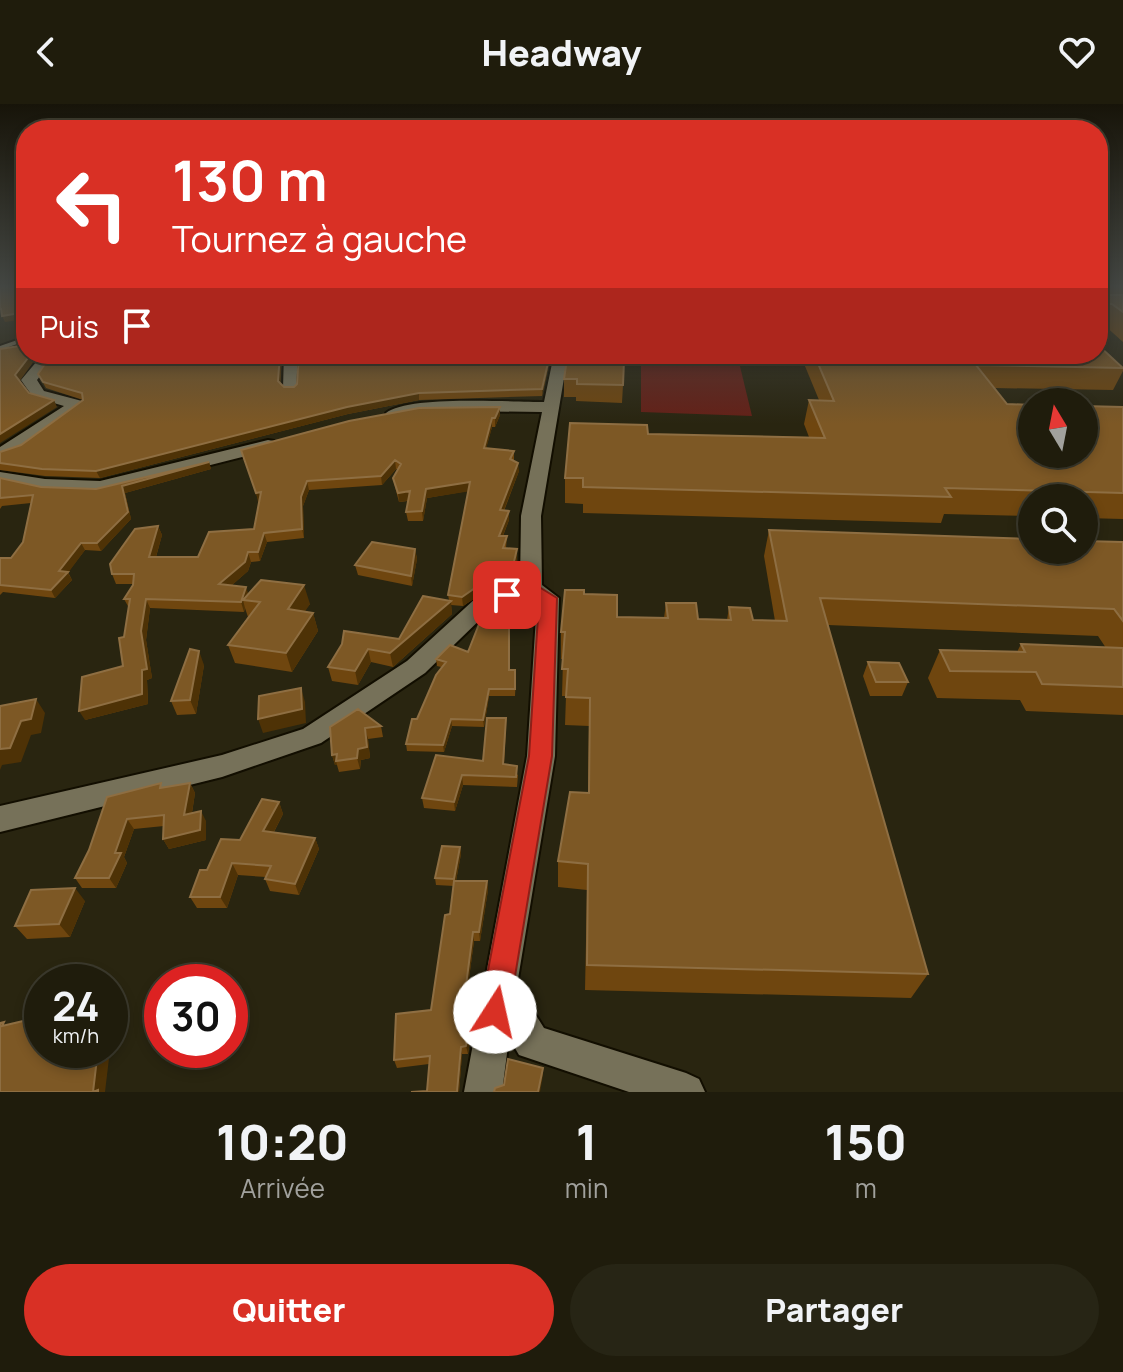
<!DOCTYPE html>
<html lang="fr">
<meta charset="utf-8">
<style>
:root{--surface:#1f1c0c;--page:#272515;--text:#f1f3f6;--muted:#a1a19d;--line:#3c3a2d;--accent:#d93025}
body{margin:0;font-family:Manrope,sans-serif;background:var(--page);color:var(--text);height:100vh;display:flex;flex-direction:column;font-size:30px;white-space:nowrap}
*{box-sizing:border-box;margin:0}
p{font-size:26px;color:var(--muted)}
.icon{flex:none;width:44px;height:44px;fill:none;stroke:currentColor;stroke-width:2;stroke-linecap:round;stroke-linejoin:round}
.map{position:relative;height:988px;overflow:hidden}
.details{display:flex;flex-direction:column;background:var(--surface);flex:1}
.details>*{flex:none}
.hud{position:absolute;left:16px;top:16px;width:1092px;height:244px;border-radius:32px;box-shadow:0 4px 12px #0003,0 0 0 2px var(--line);background:#d93025;color:#fff;overflow:hidden}
.needle{width:52px;rotate:350deg}
.buttons{position:absolute;left:1018px;top:284px;display:grid;gap:16px}
.buttons a{display:grid;place-items:center;width:80px;height:80px;border-radius:50%;background:var(--surface);box-shadow:0 4px 12px #0003,0 0 0 2px var(--line);font-size:40px}
.speed{position:absolute;left:24px;top:860px;display:flex;gap:16px;font-size:40px;font-weight:700;text-align:center}
.speed>*{display:grid;place-content:center;width:104px;height:104px;border-radius:50%;background:var(--surface);box-shadow:0 4px 12px #0003,0 0 0 2px var(--line);line-height:1}
.speed small{font-size:20px;font-weight:400}
.speed .limit{border:12px solid #d22;background:#fff;color:#111}
.pin{position:absolute;display:grid;place-items:center;width:68px;height:68px;color:#fff;margin:-34px;border-radius:16px;box-shadow:0 4px 12px #0006}
.me{position:absolute;width:88px;margin:-44px;rotate:10deg;stroke-linejoin:round;filter:drop-shadow(0 0 6px #0008)}
.turn{display:flex;align-items:center;gap:28px;height:168px;padding:0 24px;font-size:36px}
.turn .icon{width:104px;height:104px;stroke-width:2.5}
.turn b{display:block;font-size:56px;line-height:68px}
.then{display:flex;align-items:center;height:76px;padding:0 24px;background:#0003;gap:16px;font-size:30px}
.eta{display:flex;justify-content:space-evenly;align-items:center;height:136px;text-align:center}
.eta b{font-size:48px;font-weight:800;line-height:56px}
.cta{display:flex;gap:16px;margin-top:auto;padding:16px 24px}
.cta a{flex:1;height:92px;border-radius:48px;background:var(--accent);color:#fff;font-size:32px;font-weight:800;line-height:92px;text-align:center}
.cta a+a{background:var(--page);color:var(--text)}
header{display:flex;justify-content:space-between;align-items:center;height:104px;padding:0 24px;background:var(--surface);font-size:36px;font-weight:800}
.map>svg:first-child{display:block}
.green{fill:#642017}
.lines{fill:none;stroke-linecap:round;stroke-linejoin:round}
.service-casing{stroke:#120e00;stroke-width:4}
.minor-casing{stroke:#120e00;stroke-width:4}
.primary-casing{stroke:#120e00;stroke-width:4}
.service{fill:#767159;fill-rule:evenodd}
.minor{fill:#767159;fill-rule:evenodd}
.primary{fill:#6b853f;fill-rule:evenodd}
.wall{fill:#6f460f}
.shaded-wall{fill:#4e3206}
.building{fill:#7d5825;stroke:#8e6e42;stroke-width:2}
.route{fill:#d93025;stroke:#8d1f18;stroke-width:2}
</style>
<header><svg class="icon" aria-label="back" viewBox="0 0 24 24"><path d="M15 5l-7 7 7 7"/></svg>Headway<svg class="icon" aria-label="heart" viewBox="0 0 24 24"><path d="M12 20l-8-8c-3-5 5-10 8-4 3-6 11-1 8 4z"/></svg></header>
<div class="map">
<svg width="1123" height="988" viewBox="0 0 1123 988">
<rect width="100%" height="100%" fill="#292510"/>
<!-- green -->
<path class="green" d="M641,251L738,254L752,312L641,308Z"/>
<g class="lines">
<defs>
<path id="service" d="M26,233V237L0,246V242Z"/>
<path id="minor" d="M43,250H57L37,276L44,287L82,297L84,300L23,346L0,354V343L64,302L33,293L21,276Z
M284,250H298L296,287H286L283,284Z
M554,250H568L541,412L542,481L559,494L555,652L517,881L544,924L686,969L699,975L705,988H629L519,951L509,934L502,988H464L527,652L537,497L529,492L492,504L425,569L321,639L222,673L0,728V702L222,651L303,625L407,557L476,494L520,480L521,412L542,308L453,307L394,314L386,309C407,291 513,298 544,298Z
M268,336L274,337L277,341L274,345L100,389L45,387L0,378V368L45,375L100,377Z"/>
<path id="primary" d="M0,182H15L12,186L0,188Z"/>
</defs>
<!-- service casing -->
<use href="#service" class="service-casing"/>
<!-- minor casing -->
<use href="#minor" class="minor-casing"/>
<!-- primary casing -->
<use href="#primary" class="primary-casing"/>
<!-- service -->
<use href="#service" class="service"/>
<!-- minor -->
<use href="#minor" class="minor"/>
<!-- primary -->
<use href="#primary" class="primary"/>
</g>
<!-- wall -->
<path class="wall" d="M1098,182H1123V238L1103,220H1098Z
M282,250L280,279L284,283H294L297,280L299,250H551L542,292L419,296L348,310L100,374L45,372L0,366V348L21,341L83,296L46,284L38,270Z
M800,250H1098L1123,263V267L1113,286L994,284L1007,300L1123,303V415L1084,414V394H1032V412L944,410L941,419L583,409V400L565,399V374L648,330L809,333L804,320L809,296H819Z
M567,255L623,281L622,299L576,297V293H564V275Z
M500,311L495,323H492L486,344L514,347V357L519,367L504,407L509,416L503,432H507L506,444L517,454L514,471L490,470L483,489L463,502L451,501L452,510L393,563L371,558L358,581L332,577L328,563L342,540L399,535L449,496L448,491L468,387L427,394L423,417H408L406,408L408,397L399,398L395,383L393,374L398,366L396,365L382,381L309,386L303,402L304,434L267,438L260,457L251,458L248,467L232,481L248,490L310,500L304,507L313,509L318,527L292,568L235,559L228,541L248,513L245,504L244,508L150,504L146,536L152,574L147,576L148,600L85,616L123,562L124,533L129,504L124,495L133,480H116L112,470L158,422L162,431L156,453H198L254,425L259,398L241,346Z
M209,358L211,365L125,389L131,415L101,447L85,446L68,468L72,476L55,494L3,488L0,491V454H11L23,438L31,399L2,402L0,405V374L41,383L96,385Z
M769,426L1123,438V611L1026,607L1020,596L937,594L928,574L940,546L1017,548L1021,540L1106,544L1098,532L828,521L928,870L911,894L585,886L587,786L558,783V757L588,689L589,622L565,621L566,592H562L563,555H561V528L584,490L617,513L664,514L666,499L698,515L727,516L729,503L753,516L775,517L764,452Z
M415,445L417,455L412,482L358,471L355,461Z
M436,555L509,566L516,573L515,592H489L484,623L452,622L444,648L407,647L406,640L441,563L437,562Z
M868,558L908,578L902,592H870L863,572Z
M204,561L196,610L177,611L171,597Z
M506,614V623L504,660L518,671L517,683L463,681L455,707L424,704L422,694L483,657Z
M381,622L383,633L368,635L370,654L361,656L360,665L339,668L337,661H335L332,651L330,623Z
M190,679L195,689L192,709L206,717V736L169,745L163,735L164,722L134,725L124,753L127,759L116,784H82L75,774L89,746L164,684Z
M279,698L283,710L274,728L315,734L319,745L299,791L270,787L265,775L266,773L238,771L227,804H197L190,793L207,766L240,736Z
M460,743L461,750L456,777H487L488,786L480,837H474L467,889L475,888L476,896L468,950H462L459,988H411L427,987L429,960L397,964L394,956L431,906L450,810L454,782L436,781L435,774Z
M85,797L70,833L27,835L15,822Z"/>
<!-- shaded-wall -->
<path class="shaded-wall" d="M26,208V215L5,218L2,212Z
M31,250H39L19,278L15,271Z
M280,250H282L280,284L278,277Z
M550,250H551L542,292V285Z
M419,289V296L348,310L100,374L96,367L347,303Z
M54,296L57,303L0,339V330Z
M500,303V311L495,323V314Z
M492,314V323L484,353V344Z
M395,356L396,365L382,381L381,372Z
M209,358L211,365L125,389L131,415L101,447L97,439L122,382Z
M518,359L519,367L500,416V406Z
M307,377L309,386L303,402L304,434L302,425L301,393Z
M470,378L471,387L427,394L423,417L422,407L426,385Z
M410,387L411,396L399,398L398,389Z
M261,388L264,397L258,398L256,389Z
M509,407V416L499,441V432Z
M158,422L162,431L153,463L149,453Z
M264,429L267,438L260,457L258,448Z
M81,439L85,446L68,469L72,476L55,494L51,486L59,467Z
M415,445L417,455L412,482L411,472Z
M517,445V454L514,471L513,462Z
M248,448L251,458L248,467L223,489L219,480Z
M489,461L490,470L483,489L463,502L462,493Z
M304,481L310,500L294,524L288,505Z
M246,483L249,492L243,496L245,504L244,508L241,498Z
M146,495L150,504L146,536L152,574L147,576L148,600L85,616L79,607L142,566L141,527Z
M451,497L452,510L393,563L390,549Z
M313,509L318,527L292,568L286,549Z
M368,545L371,558L358,581L355,567Z
M199,547L204,561L196,610L190,596Z
M301,584L305,598L306,619L263,629L258,615Z
M489,585V592L484,623L483,616Z
M36,595L45,609L41,629L31,631L21,658L2,661L0,666V645Z
M451,615L452,622L444,648L443,641Z
M365,624L368,635L370,654L361,656L360,665L357,654L358,645Z
M337,650L336,657L337,661H335L332,651Z
M462,671L463,681L455,707L454,698Z
M190,679L195,689L190,721L184,711Z
M279,698L283,710L268,739L263,727Z
M201,707L206,717V736L169,745L163,735Z
M127,715L134,725L124,753L127,759L116,784L109,774L115,749Z
M315,734L319,745L299,791L295,780Z
M460,743L461,750L455,782L454,775Z
M232,759L238,771L227,804L220,793Z
M487,777L488,786L480,837L479,828Z
M75,784L85,797L70,833L59,820Z
M473,828L474,837L466,898L465,889Z
M475,888L476,896L468,950L466,942Z
M461,943L462,950L459,988H457Z
M98,946H110L105,988H93Z
M543,964V971L540,988H538Z"/>
<!-- building -->
<path class="building" d="M11,182H26V208L2,212L1,205H0V184L10,183Z
M1098,182H1105V191H1123V208L1112,200H1098Z
M26,233V250H31L15,271L29,289L54,296L0,330V245L19,242Z
M1098,241L1123,264L976,261L1007,300L1032,301V350H1084V302L1123,303V389L945,384L951,393L583,383V374H565L570,319L647,321L648,330L825,334L809,296L834,297L814,250H1098Z
M52,250H280L278,277L284,283H294L297,280L299,250H550L542,285L419,289L347,303L96,367L42,365L0,359V348L21,341L83,296L82,289L43,278L38,270Z
M567,255L624,257L623,281L577,280V275H564Z
M500,303L495,314H492L484,344L514,347L510,355L518,359L500,406L509,407L499,432H507L503,444L517,445L513,462L489,461L482,479L462,493L448,491L470,378L426,385L422,407L406,408L410,387L398,389L393,374L401,360L395,356L381,372L307,377L301,393L302,425L264,429L258,448H248L245,458L219,480L246,483L241,498L146,495L141,527L147,565L142,566V590L79,607L82,573L123,562L119,534L124,533L130,495H124L133,481L134,470H112L110,460L135,425L158,422L149,453H198L209,428L254,425L261,388L256,389L241,346L349,317L419,304Z
M209,358L122,382L128,408L97,439H81L59,467L68,468L51,486L0,481V454H11L23,438L33,391L0,394V374L41,383L96,385Z
M769,426L1032,435V446H1084V437L1123,438V517L1114,505L820,494L928,870L587,861L588,760L558,757L570,688L589,689L590,594L566,593L568,565H562L565,528H561L565,486H584V490L617,491V513L668,514L666,499H696L698,515L731,516L729,503L750,504L753,516L787,517Z
M372,438L415,445L411,472L355,461Z
M261,476L304,481L288,505L313,509L286,549L228,541L260,498L243,496Z
M423,492L451,497L390,549L368,545L355,567L328,563L342,540L344,527L399,535Z
M509,498V566H515V585H489L483,616L451,615L443,641L406,640L412,615H417L436,571L446,558L436,555L450,541L468,548L483,510L493,500Z
M1021,540L1123,544V583L1042,580L1036,568L950,567L940,546L1025,548Z
M190,545L199,547L190,596L171,597Z
M868,558L899,559L908,578H876Z
M301,584L302,605L258,615L259,592Z
M36,595L31,615L21,617L10,644L0,645V602Z
M358,605L381,622L365,624L367,643L358,645L357,654L336,657L337,650L332,651L330,623Z
M487,614H506L503,660L517,662L516,673L462,671L454,698L422,694L436,651L483,657Z
M161,679L160,684L190,679L184,711L201,707L200,726L163,735L164,711L127,715L115,749H121L109,774H75L89,746L107,693Z
M262,695L279,698L263,727L315,734L295,780L265,775L271,762L232,759L220,793H190L200,766H207L221,735L240,736Z
M442,742L460,743L454,775L435,774Z
M454,777H487L479,828H473L465,889L475,888L466,942L461,943L457,988H411L427,987L430,952L394,956L396,910L431,906L445,811L450,810Z
M75,784L59,820L15,822L31,786Z
M40,913L39,916L42,915V946H98L93,988L98,986V988H0V919L4,918L2,922Z
M508,955L543,964L538,988H494L495,984L504,981Z"/>
<!-- sky -->
<linearGradient id="sky" x2="0" y2="1"><stop stop-color="#171409"/><stop offset="0.57" stop-color="#434642"/><stop offset="1" stop-color="#434642" stop-opacity="0"/></linearGradient>
<rect width="1123" height="320" fill="url(#sky)"/>
<!-- route -->
<path class="route" d="M531,478L557,494L552,652L509,908L505,918L495,923L484,918L480,908L529,652L539,497L529,491L507,497L498,491L501,487Z"/>
</svg>
<div class="buttons">
<a><svg class="needle" viewBox="-14 -14 28 28"><path d="M0-13l5 13h-10z" fill="#e53935"/><path d="M0 13l5-13h-10z" fill="#a1a19d"/></svg></a>
<a><svg class="icon" aria-label="search" viewBox="0 0 24 24"><circle cx="10" cy="10" r="6"/><path d="M15 15l6 6"/></svg></a>
</div>
<div class="speed"><div>24<small>km/h</small></div><div class="limit">30</div></div>
<div class="pin" style="left:507px;top:491px;background:#d93025"><svg class="icon" aria-label="arrive" viewBox="0 0 24 24"><path d="M6 21V4h12l-3 4 3 4H6"/></svg></div>
<svg class="me" style="left:495px;top:908px" viewBox="-20 -20 40 40"><circle r="19" fill="#fff"/><path d="M0-13L10 11 0 6-10 11z" fill="#d93025"/></svg>
<div class="hud">
<div class="turn"><svg class="icon" aria-label="left" viewBox="0 0 24 24"><path d="M17 20v-9H6M10 6l-5 5 5 5"/></svg><div><b>130 m</b>Tournez à gauche</div></div>
<div class="then">Puis<svg class="icon" aria-label="arrive" viewBox="0 0 24 24"><path d="M6 21V4h12l-3 4 3 4H6"/></svg></div>
</div>
</div>
<section class="details">
<div class="eta">
<div><b>10:20</b><p>Arrivée</p></div>
<div><b>1</b><p>min</p></div>
<div><b>150</b><p>m</p></div>
</div>
<div class="cta"><a>Quitter</a><a>Partager</a></div>
</section>
